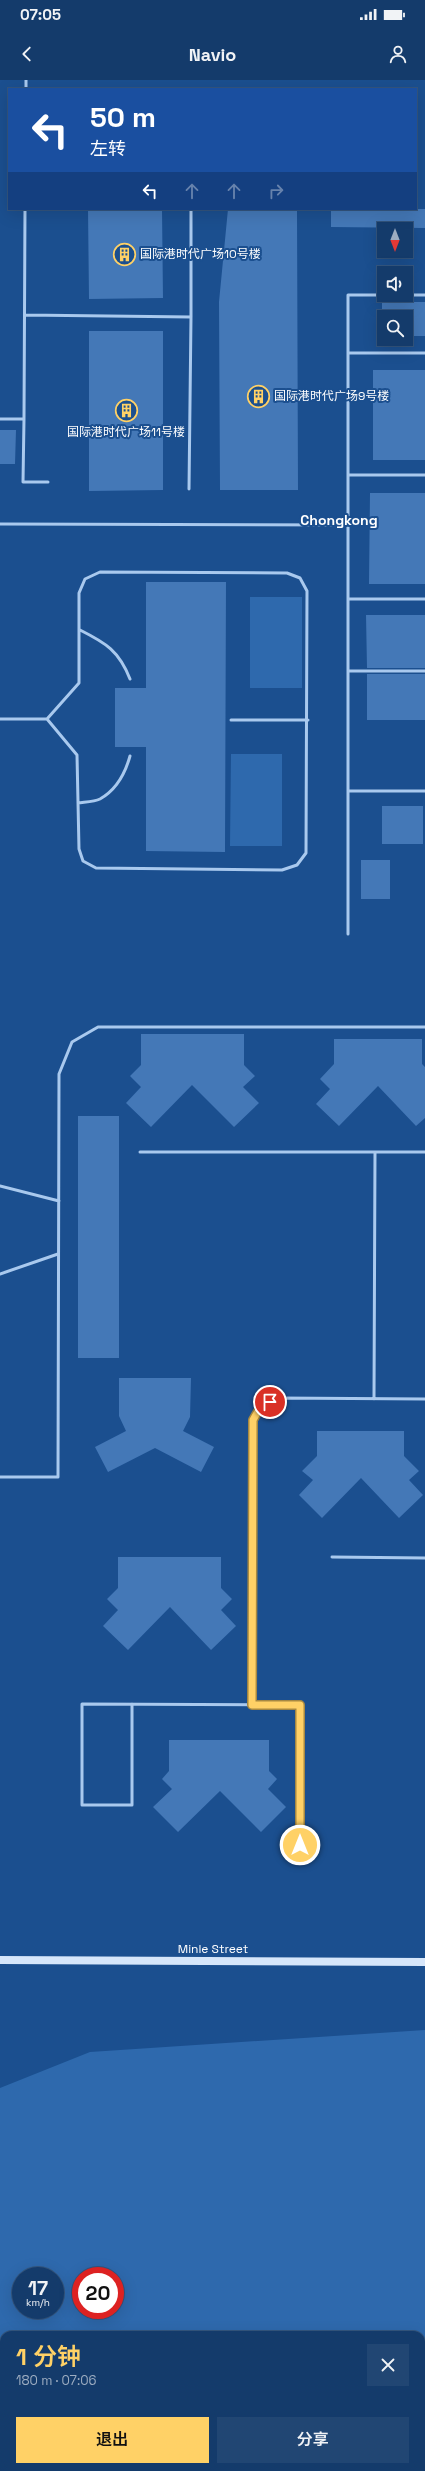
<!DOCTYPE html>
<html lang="zh">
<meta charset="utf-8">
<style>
:root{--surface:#143b6b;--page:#214673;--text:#f1f3f6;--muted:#9dadc1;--line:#33557e;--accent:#ffd166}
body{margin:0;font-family:"Space Grotesk","Noto Sans SC",sans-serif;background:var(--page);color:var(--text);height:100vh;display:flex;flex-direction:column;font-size:15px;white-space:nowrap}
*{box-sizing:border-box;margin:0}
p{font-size:13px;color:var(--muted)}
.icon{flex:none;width:22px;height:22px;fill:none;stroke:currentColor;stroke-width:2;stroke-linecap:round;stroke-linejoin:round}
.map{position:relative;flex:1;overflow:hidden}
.sheet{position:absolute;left:0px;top:2251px;width:425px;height:140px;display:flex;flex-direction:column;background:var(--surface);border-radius:12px 12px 0 0;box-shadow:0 4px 16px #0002,0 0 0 1px var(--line)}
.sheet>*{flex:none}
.guide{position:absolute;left:8px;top:8px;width:409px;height:122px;border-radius:0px;box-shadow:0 4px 16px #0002,0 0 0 1px var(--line);background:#1a4fa0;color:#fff;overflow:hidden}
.needle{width:26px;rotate:180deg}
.fabs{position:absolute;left:377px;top:142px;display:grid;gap:8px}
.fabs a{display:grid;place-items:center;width:36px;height:36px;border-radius:0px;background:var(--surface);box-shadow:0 4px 16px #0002,0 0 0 1px var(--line);font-size:20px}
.speed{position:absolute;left:12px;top:2187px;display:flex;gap:8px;font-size:20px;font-weight:700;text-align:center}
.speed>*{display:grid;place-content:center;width:52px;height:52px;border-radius:50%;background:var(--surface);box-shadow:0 4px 16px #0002,0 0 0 1px var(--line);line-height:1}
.speed small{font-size:10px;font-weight:400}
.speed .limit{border:6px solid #d22;background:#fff;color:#111}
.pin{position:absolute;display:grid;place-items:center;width:34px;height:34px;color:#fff;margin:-17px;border:2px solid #fff;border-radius:50%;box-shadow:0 1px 4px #0007}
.me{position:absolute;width:44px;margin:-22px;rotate:0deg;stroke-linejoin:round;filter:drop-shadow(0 0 3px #0008)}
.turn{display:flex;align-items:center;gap:14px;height:84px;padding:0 16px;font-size:18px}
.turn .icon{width:52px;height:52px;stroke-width:2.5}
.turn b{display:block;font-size:28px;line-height:34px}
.lanes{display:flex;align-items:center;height:38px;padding:0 16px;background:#0003;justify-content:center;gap:20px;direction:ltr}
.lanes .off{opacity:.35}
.round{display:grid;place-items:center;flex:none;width:42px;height:42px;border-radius:0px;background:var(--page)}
.summary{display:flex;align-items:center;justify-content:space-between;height:68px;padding:0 16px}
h1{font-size:24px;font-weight:600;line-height:30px;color:var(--accent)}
.cta{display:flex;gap:8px;margin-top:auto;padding:8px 16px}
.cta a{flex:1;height:46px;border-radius:0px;background:var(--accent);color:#111;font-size:16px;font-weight:600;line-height:46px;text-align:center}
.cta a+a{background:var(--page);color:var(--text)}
.status{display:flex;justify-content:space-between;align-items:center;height:28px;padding:0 20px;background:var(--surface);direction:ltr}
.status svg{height:11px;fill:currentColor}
header{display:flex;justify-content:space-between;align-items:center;height:52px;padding:0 16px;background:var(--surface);font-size:18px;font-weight:600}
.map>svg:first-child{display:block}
.green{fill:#2e69ad;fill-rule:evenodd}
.building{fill:#4478b7}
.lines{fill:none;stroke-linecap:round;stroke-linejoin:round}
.lane{stroke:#a9c9ee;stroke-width:3}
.secondary{stroke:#d6e6fa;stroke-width:8}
.route-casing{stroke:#a68842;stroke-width:10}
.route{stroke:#ffd166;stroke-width:7}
.labels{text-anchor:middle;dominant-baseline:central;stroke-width:4;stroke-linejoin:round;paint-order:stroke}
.poi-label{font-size:12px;fill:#fff;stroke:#1b4f8f;text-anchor:start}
.street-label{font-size:12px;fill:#fff;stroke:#1b4f8f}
.quarter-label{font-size:14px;font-weight:bold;fill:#fff;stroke:#1b4f8f}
</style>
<div class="status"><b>07:05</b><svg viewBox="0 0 49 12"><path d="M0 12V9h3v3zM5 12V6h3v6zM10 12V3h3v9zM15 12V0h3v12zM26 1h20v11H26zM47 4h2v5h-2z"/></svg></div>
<header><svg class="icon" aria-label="back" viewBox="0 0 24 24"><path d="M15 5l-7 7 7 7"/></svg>Navio<svg class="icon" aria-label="person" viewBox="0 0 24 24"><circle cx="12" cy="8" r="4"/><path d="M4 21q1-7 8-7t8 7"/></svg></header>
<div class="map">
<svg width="425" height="2391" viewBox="0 0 425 2391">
<rect width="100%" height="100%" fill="#1b4f8f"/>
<!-- green -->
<path class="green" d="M250,517H302V608H250Z
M231,674H282V766H230Z
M425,1950V2391H0V2008L90,1972ZM21,2196H55V2230H21ZM81,2196H115V2230H81ZM4,2255H421V2387H4Z"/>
<!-- building -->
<path class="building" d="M88,129H162L163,218L89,219Z
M228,129H297L298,410H220L219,222Z
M331,129H425V148L331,147Z
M382,222H425V256H406V237H384V256H382Z
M89,251H163V410L89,411Z
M373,290H425V380H373Z
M0,350H16L15,384H0Z
M370,413H425V504H369Z
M146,502H226L225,772L146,771V667H115V608H146Z
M366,535H425V588H367Z
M367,594H425V640H367Z
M382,726H423V764H382Z
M361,780H390V819H361Z
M141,954H244V985L255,996L243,1007L259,1023L234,1047L192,1005L151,1047L126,1023L141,1007L130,996L141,985Z
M334,959H422V984L425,987V1038L416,1046L378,1006L339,1046L316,1024L330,1009L320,999L334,984Z
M78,1036H119V1278H78Z
M119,1298H191L190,1337L183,1351L214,1367L201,1392L155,1368L108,1392L95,1367L126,1351L119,1336Z
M317,1351H404V1376L419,1391L409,1400L423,1415L399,1438L361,1398L322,1438L299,1415L313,1400L302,1391L317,1376Z
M118,1477H221V1508L232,1519L221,1530L236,1546L211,1570L170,1527L128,1570L103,1546L118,1530L107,1519L118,1508Z
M169,1660H269V1691L277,1699L268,1709L286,1727L261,1752L220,1711L178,1752L153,1727L172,1709L162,1699L169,1691Z"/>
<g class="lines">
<!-- lane -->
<path class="lane" d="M26,9V0
M25,235L191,237L189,409
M191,237V129
M348,273H425
M0,339H24L23,402H48
M24,339L25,129
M348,395H425
M0,444L348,445
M100,492L287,493L300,498L307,511L306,773L297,785L282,790L96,788L83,781L79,769L77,675L47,639L79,603V513L85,499Z
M348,519H425
M80,550C106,563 119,571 130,599
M348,591H425
M0,639H47
M231,640H308
M348,711H425
M78,723C84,722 94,722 100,719C116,710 125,694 130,676
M348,854V215H425
M140,1072H425
M0,1106L59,1121
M0,1194L58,1174
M374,1319L375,1072
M0,1397H58L59,994L72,962L98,947H425
M332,1477L425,1478
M132,1624V1725H82V1624L300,1625V1765
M252,1625L253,1340L261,1326L278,1318L425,1319"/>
<!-- secondary -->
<path class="secondary" d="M0,1880L425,1882"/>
</g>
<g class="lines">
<defs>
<path id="route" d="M270,1322L261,1326L253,1340L252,1625H300V1765"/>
</defs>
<!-- route casing -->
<use href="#route" class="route-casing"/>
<!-- route -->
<use href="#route" class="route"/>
</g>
<!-- icons -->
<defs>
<symbol id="building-ring" viewBox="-11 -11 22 22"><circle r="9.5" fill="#1b4f8f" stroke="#ffd166" stroke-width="1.5"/><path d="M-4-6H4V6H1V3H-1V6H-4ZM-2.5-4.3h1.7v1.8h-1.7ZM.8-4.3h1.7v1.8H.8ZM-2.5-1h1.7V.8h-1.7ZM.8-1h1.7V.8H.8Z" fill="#ffd166"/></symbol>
</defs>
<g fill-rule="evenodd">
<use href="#building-ring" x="112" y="162" width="25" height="25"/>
<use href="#building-ring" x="246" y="304" width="25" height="25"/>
<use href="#building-ring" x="114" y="318" width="25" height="25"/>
</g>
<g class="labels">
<!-- poi labels -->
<g class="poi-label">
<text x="140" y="174">国际港时代广场10号楼</text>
<text x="274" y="316">国际港时代广场9号楼</text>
<text x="126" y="352" text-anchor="middle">国际港时代广场11号楼</text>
</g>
<!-- street labels -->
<g class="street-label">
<text x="213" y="1869">Minle Street</text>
</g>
<!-- quarter labels -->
<g class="quarter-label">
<text x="339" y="440">Chongkong</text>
</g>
</g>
</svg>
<div class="fabs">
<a><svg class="needle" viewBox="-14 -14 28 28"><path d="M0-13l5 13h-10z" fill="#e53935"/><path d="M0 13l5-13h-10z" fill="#9dadc1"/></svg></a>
<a><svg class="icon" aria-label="sound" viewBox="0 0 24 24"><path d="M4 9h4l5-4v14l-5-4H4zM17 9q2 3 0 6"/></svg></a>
<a><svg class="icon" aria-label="search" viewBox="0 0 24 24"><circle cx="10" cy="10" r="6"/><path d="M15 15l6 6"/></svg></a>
</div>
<div class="speed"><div>17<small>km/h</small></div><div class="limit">20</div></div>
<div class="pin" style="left:270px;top:1322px;background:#d93025"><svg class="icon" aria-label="arrive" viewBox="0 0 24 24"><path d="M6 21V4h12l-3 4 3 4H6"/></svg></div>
<svg class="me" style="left:300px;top:1765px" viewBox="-20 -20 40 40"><circle r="17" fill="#ffd166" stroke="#fff" stroke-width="3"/><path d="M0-11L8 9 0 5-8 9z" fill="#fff"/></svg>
<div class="guide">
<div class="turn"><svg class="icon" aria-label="left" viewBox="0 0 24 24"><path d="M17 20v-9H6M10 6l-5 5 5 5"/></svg><div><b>50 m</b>左转</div></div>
<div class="lanes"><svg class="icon" aria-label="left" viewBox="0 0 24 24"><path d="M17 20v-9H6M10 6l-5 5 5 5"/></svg><svg class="icon off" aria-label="ahead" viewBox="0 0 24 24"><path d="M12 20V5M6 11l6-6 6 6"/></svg><svg class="icon off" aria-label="ahead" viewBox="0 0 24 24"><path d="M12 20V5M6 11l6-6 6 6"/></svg><svg class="icon off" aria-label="right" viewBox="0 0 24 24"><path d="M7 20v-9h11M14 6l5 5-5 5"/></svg></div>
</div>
<section class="sheet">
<div class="summary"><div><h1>1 分钟</h1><p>180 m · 07:06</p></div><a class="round"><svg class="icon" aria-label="close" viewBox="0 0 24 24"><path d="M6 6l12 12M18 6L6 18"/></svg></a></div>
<div class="cta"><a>退出</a><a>分享</a></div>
</section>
</div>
